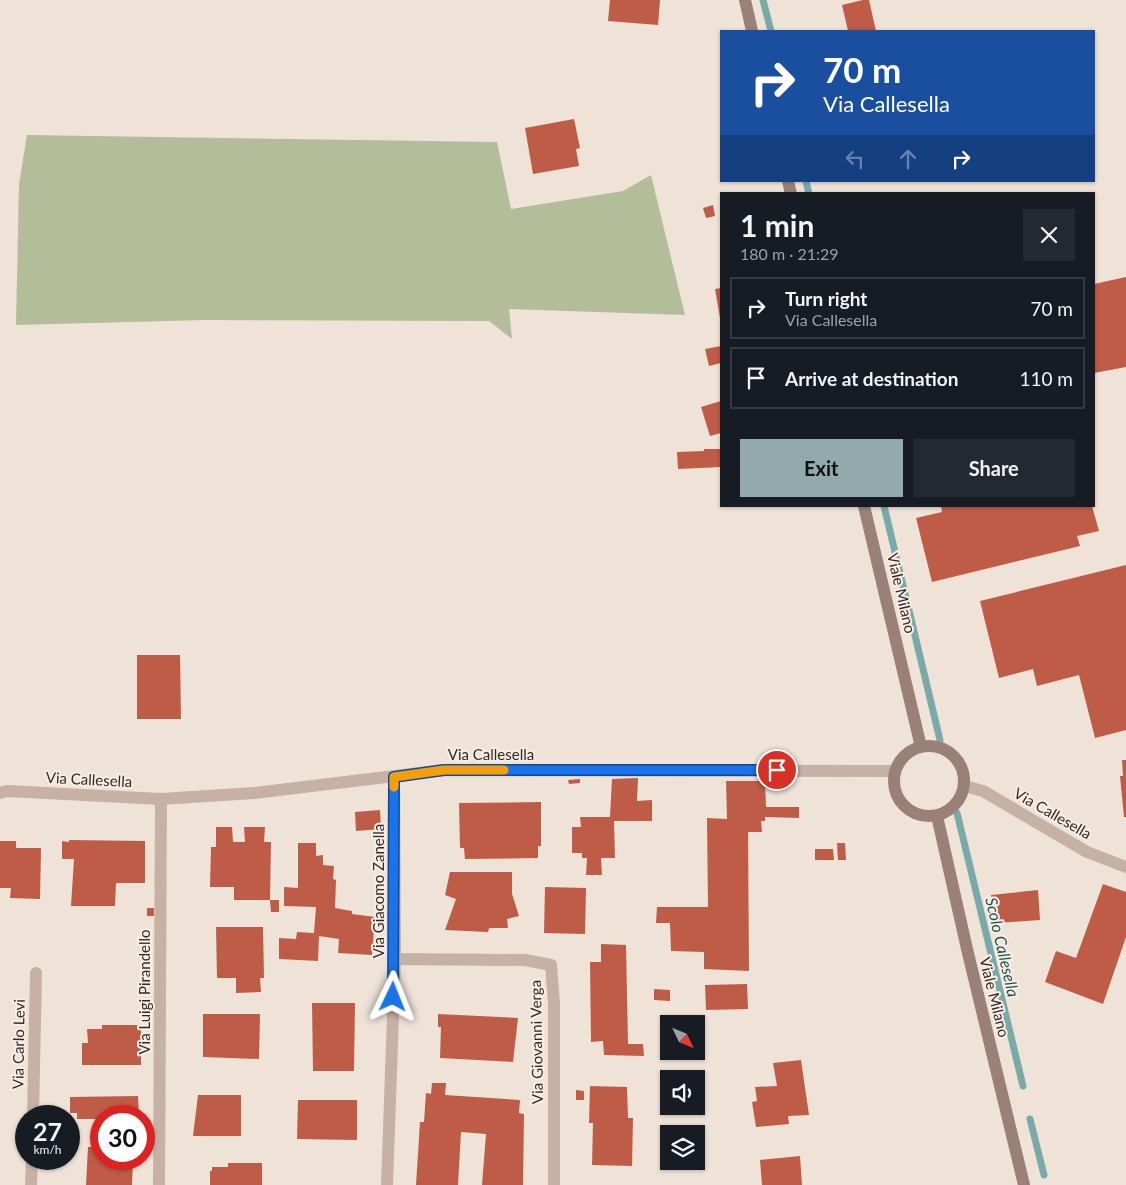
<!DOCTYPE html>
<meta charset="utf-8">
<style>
:root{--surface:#171b24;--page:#242831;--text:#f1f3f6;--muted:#9ea1a6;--line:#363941;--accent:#92aaab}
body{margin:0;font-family:Lato,sans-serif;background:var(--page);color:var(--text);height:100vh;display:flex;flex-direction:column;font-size:19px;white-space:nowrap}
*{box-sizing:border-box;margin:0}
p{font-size:16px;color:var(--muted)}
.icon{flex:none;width:28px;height:28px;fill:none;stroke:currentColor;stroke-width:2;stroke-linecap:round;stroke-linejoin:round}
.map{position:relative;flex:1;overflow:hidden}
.details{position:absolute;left:720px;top:192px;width:375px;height:315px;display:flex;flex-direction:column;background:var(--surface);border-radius:0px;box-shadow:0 1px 4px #0004}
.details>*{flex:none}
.guide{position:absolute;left:720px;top:30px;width:375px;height:152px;border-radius:0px;box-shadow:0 1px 4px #0004;background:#1a4fa0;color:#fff;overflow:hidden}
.needle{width:32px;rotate:133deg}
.fabs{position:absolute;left:660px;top:1015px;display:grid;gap:10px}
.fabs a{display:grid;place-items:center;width:45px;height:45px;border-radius:0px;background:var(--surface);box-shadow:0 1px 4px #0004;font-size:25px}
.speed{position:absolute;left:15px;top:1105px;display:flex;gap:10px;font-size:25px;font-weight:700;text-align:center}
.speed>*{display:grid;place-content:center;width:65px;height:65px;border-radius:50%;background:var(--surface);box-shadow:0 1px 4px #0004;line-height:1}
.speed small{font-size:12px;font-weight:400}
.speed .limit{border:8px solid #d22;background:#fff;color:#111}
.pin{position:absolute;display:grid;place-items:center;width:42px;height:42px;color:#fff;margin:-21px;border:2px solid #fff;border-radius:50%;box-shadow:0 1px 5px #0007}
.me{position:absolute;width:55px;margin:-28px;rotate:2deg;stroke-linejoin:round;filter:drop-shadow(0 0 4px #0008)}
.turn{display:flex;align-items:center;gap:18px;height:105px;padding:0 20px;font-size:22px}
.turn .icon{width:65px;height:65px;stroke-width:2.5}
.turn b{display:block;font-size:35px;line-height:42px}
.lanes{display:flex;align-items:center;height:48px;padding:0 20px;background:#0003;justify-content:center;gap:25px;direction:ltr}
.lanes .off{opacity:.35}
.round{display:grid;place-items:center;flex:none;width:52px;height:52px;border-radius:0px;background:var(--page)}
.headline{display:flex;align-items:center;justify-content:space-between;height:85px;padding:0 20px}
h1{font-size:30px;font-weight:700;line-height:38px}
.button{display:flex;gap:10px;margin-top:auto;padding:10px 20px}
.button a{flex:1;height:58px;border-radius:0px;background:var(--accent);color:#111;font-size:20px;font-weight:700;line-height:58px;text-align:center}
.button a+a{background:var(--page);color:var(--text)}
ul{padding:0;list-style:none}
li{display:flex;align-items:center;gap:15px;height:62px;margin:0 10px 8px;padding:0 10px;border:2px solid var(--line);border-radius:0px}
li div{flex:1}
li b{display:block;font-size:19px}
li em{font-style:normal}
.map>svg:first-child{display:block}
.green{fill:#b3bd9a}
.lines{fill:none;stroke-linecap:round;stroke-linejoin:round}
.stream{stroke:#79aaa9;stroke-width:7}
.building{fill:#be5c47}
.street{stroke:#c6b2a5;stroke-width:12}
.secondary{stroke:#998177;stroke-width:12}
.route-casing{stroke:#114b97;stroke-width:12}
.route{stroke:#1a73e8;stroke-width:9}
.slow{stroke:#f59e0b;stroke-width:9}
.labels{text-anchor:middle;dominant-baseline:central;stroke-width:4;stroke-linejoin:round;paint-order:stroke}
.street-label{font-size:15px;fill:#322926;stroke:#f7ede4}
.water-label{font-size:16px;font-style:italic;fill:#1f5050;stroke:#f7ede4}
</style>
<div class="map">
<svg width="1126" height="1185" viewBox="0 0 1126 1185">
<rect width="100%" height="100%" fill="#efe3d8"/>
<!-- green -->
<path class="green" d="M27,135L497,142L511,209L623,191L651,175L685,315L509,309L512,339L489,321L205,320L16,325L19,184Z"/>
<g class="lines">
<!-- stream -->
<path class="stream" d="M763,0L771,31
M806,181L809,194
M884,506L940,740
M957,813L1023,1086
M1030,1119L1044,1175"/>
</g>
<!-- building -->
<path class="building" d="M610,0H660L658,25L608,21Z
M863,0H869L876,31H848L842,5Z
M574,119L580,148L576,149L579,166L533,174L525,128Z
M713,205L715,216L706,218L703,208Z
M1126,277V367L1094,373V284Z
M721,288V318H720L715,289Z
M721,346V363L709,366L705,349Z
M721,401V433L710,436L701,407Z
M704,449H721V467L678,469L677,452L704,451Z
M941,506H1092L1099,531L1077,536L1080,546L932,582L916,518L942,512Z
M1126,565V730L1095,738L1079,675L1037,686L1033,669L999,678L980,601Z
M137,655H180L181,719H137Z
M1122,760H1126V817H1124L1120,776H1123Z
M638,778L637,801L652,800V821H614L615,858H601L602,875H586L587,858H582V853H572V827H581L580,817H610L612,779Z
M580,779V783L569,784L568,780Z
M726,781H765L766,807H799V818L765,817V821H761L762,832H748L749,971L704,969V952L671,951L670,923H656L657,907H708L707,818L727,819Z
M541,802V846H538V858L465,859L464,848H460L459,803Z
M380,810L381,829L356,831L355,812Z
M216,827H232L233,842H245L244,827H265L264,842H271L270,900H234V887H210L211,847H216Z
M69,840L145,841V883H116L115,906H71L74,859H62V841L69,842Z
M0,841H16V848H41L40,899L10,898L11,888H0Z
M298,843H316V856L323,855V865L334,866L333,879L336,880L335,908L352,911V914L375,917L372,955L338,953L339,939L319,936L318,961L279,959V938L296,939L297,932L314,933L316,907L284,906V887L298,888Z
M837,843H845L846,860H838Z
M815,849H833L834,860H815Z
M450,872H512V894L519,916L507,919L508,928H489L488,932L445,930L456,899L445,895Z
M1103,884L1126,892V937L1103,1004L1045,982L1056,951L1076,958Z
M545,887L586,888L585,934L544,933Z
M1038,890L1040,920L997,923L991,895Z
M270,900H279V912H271Z
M147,908H154V916H147Z
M216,927H263L264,978H260L261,992L236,993V978H217Z
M601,944L626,945L628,1044H643L644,1056L604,1055L603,1041L591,1042L590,962H601Z
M747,984L748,1009L706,1010L705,985Z
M654,989L670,990V1001L654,1000Z
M312,1003H355L354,1071H313Z
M203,1014H260L259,1059L203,1057Z
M438,1014L518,1018L513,1062L440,1058L441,1027H438Z
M102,1025H141V1065H82V1043H88L87,1029H102Z
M801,1060L809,1115L788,1116L789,1124L756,1127L752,1102L757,1101L755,1087L777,1086L773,1063Z
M432,1083H446L445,1095L520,1100L519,1113L524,1114L523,1185H482L486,1134L461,1132L458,1185H416L420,1122H424L426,1093L431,1094Z
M590,1086L627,1087L628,1118H633L632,1166L592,1165L593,1123H589Z
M576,1090L584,1091V1100H576Z
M198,1095H241V1136H193Z
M138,1096L139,1116H101V1134H98L97,1119H77V1113H70V1097Z
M298,1100H357V1140L297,1139Z
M88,1147H101V1159H133L132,1185H86Z
M800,1156L802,1185H762L760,1160Z
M228,1163H262V1185H210V1171H212V1167H228Z"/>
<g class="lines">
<!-- street -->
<path class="street" d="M964,786L983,791L1087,852L1126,867
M0,793L7,791L161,799L254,793L444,770L895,771
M395,959L525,960L551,965L554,1003V1185
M33,1116L36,973
M31,1185L32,1159
M159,1185L161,799
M387,1185L395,959L394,777"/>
<!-- secondary -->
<path class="secondary" d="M745,0L752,31
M788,181L791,194
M864,506L921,747
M894 781a35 35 0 1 1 70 0a35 35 0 1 1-70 0Z
M937,816L967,949L1024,1185"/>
</g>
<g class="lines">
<defs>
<path id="route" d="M393,997L394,777L444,770H777"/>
</defs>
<!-- route casing -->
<use href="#route" class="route-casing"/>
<!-- route -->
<use href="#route" class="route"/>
<!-- slow -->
<path class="slow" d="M394,787V777L444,770H504"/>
</g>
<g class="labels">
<!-- street labels -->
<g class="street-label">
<text transform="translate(902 593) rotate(77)">Viale Milano</text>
<text x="491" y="754">Via Callesella</text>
<text transform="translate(89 779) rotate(3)">Via Callesella</text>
<text transform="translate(1053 813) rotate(30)">Via Callesella</text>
<text transform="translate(378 891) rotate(-90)">Via Giacomo Zanella</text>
<text transform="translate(144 992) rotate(-90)">Via Luigi Pirandello</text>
<text transform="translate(995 997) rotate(76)">Viale Milano</text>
<text transform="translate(536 1042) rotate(-91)">Via Giovanni Verga</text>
<text transform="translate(18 1044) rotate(-89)">Via Carlo Levi</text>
</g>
<!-- water labels -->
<g class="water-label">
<text transform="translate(1003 947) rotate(77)">Scolo Callesella</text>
</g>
</g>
</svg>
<div class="fabs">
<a><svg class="needle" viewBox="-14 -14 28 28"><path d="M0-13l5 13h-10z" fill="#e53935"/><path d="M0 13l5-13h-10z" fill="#9ea1a6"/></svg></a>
<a><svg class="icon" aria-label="sound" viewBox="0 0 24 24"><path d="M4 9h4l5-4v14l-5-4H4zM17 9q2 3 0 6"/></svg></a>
<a><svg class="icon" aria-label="layers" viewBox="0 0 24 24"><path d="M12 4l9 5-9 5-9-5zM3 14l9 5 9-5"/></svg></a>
</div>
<div class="speed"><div>27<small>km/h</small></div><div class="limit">30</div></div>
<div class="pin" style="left:777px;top:770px;background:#d93025"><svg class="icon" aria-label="arrive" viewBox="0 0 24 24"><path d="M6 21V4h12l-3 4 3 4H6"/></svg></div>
<svg class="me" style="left:393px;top:997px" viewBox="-20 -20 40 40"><path d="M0-17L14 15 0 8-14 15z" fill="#1a73e8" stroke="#fff" stroke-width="4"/></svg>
<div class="guide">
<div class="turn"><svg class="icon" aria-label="right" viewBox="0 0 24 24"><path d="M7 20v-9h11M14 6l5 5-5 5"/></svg><div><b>70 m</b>Via Callesella</div></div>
<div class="lanes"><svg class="icon off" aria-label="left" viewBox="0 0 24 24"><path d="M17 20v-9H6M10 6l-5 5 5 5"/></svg><svg class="icon off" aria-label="ahead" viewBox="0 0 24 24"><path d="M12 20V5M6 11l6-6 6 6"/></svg><svg class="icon" aria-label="right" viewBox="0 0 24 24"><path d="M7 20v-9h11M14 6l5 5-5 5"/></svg></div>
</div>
<section class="details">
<div class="headline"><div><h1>1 min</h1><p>180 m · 21:29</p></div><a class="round"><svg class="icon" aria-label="close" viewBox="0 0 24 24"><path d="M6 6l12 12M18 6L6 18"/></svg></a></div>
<ul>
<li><svg class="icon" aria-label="right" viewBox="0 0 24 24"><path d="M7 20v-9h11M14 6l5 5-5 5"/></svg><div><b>Turn right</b><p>Via Callesella</p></div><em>70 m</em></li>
<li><svg class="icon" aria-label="arrive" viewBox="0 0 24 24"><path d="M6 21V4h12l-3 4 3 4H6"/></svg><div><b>Arrive at destination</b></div><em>110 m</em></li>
</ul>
<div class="button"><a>Exit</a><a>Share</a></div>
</section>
</div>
